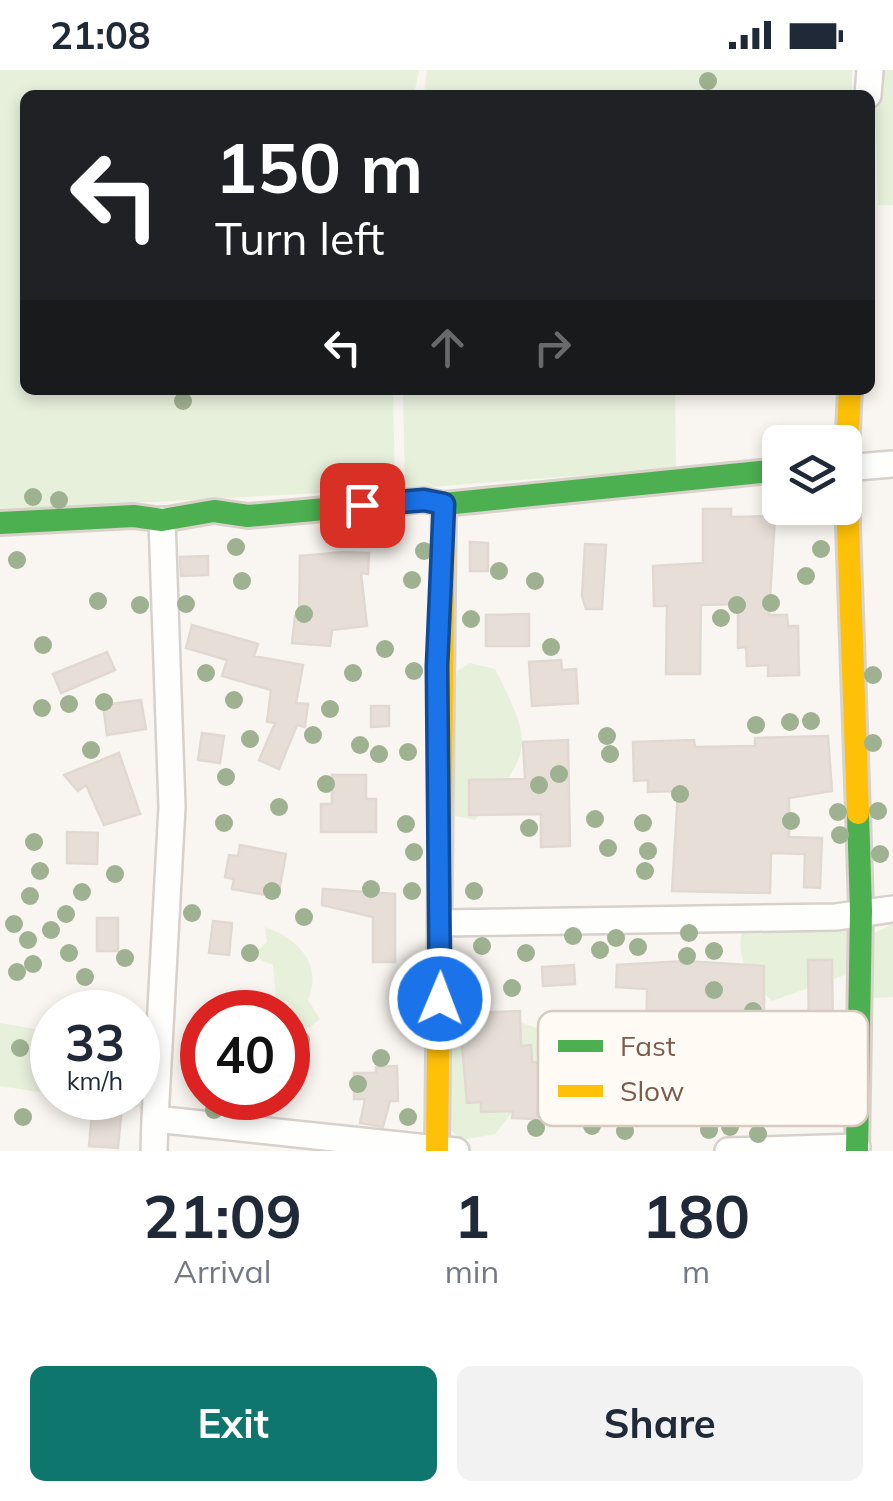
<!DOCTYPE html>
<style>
:root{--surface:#fff;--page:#f2f2f3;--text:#1f2937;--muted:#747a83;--accent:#0f766e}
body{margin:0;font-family:Mulish,sans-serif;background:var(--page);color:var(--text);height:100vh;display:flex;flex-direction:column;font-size:38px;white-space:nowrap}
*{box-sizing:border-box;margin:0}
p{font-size:32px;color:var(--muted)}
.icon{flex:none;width:55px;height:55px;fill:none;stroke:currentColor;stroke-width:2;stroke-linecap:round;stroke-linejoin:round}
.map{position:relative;height:1081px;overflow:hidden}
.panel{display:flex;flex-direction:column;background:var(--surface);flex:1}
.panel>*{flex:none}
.banner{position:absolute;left:20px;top:20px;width:855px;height:305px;border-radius:15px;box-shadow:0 5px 15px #0003;background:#202124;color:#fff;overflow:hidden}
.tools{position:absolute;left:762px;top:355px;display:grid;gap:20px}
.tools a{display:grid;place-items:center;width:100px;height:100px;border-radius:15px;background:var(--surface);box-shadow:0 5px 15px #0003;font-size:50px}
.speed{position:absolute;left:30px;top:920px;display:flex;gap:20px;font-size:50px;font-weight:700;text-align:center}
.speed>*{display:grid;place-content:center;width:130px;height:130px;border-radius:50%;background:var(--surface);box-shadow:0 5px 15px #0003;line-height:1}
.speed small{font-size:25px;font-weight:400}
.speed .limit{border:15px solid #d22;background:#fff;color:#111}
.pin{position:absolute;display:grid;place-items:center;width:85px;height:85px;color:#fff;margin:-42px;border-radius:20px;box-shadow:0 5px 15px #0006}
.me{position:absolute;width:110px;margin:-55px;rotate:1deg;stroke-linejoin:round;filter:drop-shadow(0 0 8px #0008)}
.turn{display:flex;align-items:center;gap:35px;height:210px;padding:0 30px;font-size:45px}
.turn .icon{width:130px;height:130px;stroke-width:2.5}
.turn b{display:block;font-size:70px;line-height:85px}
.lanes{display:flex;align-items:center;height:95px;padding:0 30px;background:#0003;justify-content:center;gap:50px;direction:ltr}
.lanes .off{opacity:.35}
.eta{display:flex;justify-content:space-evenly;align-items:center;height:170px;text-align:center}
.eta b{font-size:60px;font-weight:700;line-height:70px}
.action{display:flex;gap:20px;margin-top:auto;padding:20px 30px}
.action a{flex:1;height:115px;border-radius:15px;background:var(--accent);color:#fff;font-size:40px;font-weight:700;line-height:115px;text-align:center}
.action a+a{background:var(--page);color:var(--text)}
.status{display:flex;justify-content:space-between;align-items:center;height:70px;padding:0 50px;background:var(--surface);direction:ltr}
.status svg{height:28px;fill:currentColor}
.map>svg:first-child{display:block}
.green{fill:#e7f0db}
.building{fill:#e6ded7;stroke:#e2d8d2;stroke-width:2.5}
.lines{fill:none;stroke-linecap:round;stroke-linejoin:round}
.street-casing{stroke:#d7d1cb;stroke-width:30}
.fast-casing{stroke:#d9d2cb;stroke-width:28}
.slow-casing{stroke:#d9d2cb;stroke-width:28}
.street{stroke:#fefefd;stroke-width:25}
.fast{stroke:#4caf50;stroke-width:22}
.slow{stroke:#ffc107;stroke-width:22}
.tree{fill:#9eb190}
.route-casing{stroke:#114b97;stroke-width:25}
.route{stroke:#1a73e8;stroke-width:18}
.key{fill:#fffaf3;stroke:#d7cbc1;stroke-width:2.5}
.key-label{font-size:28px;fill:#7a5c4d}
</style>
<div class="status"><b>21:08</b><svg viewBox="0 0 49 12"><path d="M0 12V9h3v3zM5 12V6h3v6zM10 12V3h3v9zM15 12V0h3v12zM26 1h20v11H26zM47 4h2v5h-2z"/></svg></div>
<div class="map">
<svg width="893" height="1081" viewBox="0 0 893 1081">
<rect width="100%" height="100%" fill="#f9f5f0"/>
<!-- green -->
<path class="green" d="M0,0H419L414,25H25V320H393L395,419L0,440Z
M427,0H852V25H424Z
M874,0H893V135H878Z
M403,320H675L676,398L405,419Z
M470,593L495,599C536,680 531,681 475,750L455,746L447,664L457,601Z
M836,847L860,881L845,905L772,931C750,911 734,888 743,857Z
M893,854V927L872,928L870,865Z
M265,857C298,869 323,893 308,930L320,949L309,958L294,952L291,935L276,927L273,895L260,890L257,881L267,872Z
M462,931L550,963L560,982L495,1064L462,1070L431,1043L455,938Z
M0,953L52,962V1024L0,1016Z
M138,977L155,980L148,1039L78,1028H138Z"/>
<!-- building -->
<path class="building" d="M703,439H731V447L775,446L769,545H787L788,556H798L799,605L768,606V595L747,596L746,577L738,578V534L701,535L700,604H666L667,536H654L653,496L703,493Z
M470,472L488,473V501H470Z
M585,474L606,475L602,539H586L582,526Z
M344,482L369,483L368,504L361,503L367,556L332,560L330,576L292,573L295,546H299L300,486Z
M208,486V505L181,506L180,487Z
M529,544V576H486V545Z
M192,555L258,574L254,586L303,595L296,633L308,634L305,657L297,655L279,699L259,690L275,653L267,652L271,620L222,606L227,590L186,578Z
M107,582L115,600L61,623L53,604Z
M561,590L562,600L576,599L578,633L532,636L529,592Z
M141,630L146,659L107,665L103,635Z
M371,636H389V656L371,657Z
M202,663L224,666L220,693L198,690Z
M828,666L832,721L789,728V767L822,768L820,818L804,817L805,784L771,783L770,823L672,821L678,721L648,722V710L634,711L633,672L694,670L695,677L755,676V668Z
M568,670L570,776L541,777V744L469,745V710L525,709L523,672Z
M119,683L140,744L104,755L86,715L78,721L64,705Z
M332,705H366V729H376V762H321V734H332Z
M67,762L98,763L97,794L67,793Z
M240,775L286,784L278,827L232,819L234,809L225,807L229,785L238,786Z
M323,819L395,824V892H373V847L322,835Z
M97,848H118V881H97Z
M213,851L232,853L229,885L209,883Z
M808,890H832L833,963H809Z
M685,891L764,896V944H758L757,967H688V1029H717V1048L618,1049L619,1022L663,1024V987L646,986L647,919L616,917L617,895Z
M574,895L575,914L543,916L542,897Z
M520,941L521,976L531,975L532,992L556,995V1032H538L537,1049L512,1048L513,1041L481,1042V1032L467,1033L462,974H468L467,943Z
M397,996L398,1031H390L383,1057L360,1053L365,1029H354V1003H376V997Z
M92,1044L121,1046L118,1078L89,1076Z"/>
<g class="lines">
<defs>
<path id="street" d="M868,25L870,0
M845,398L893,394
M441,853L836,847L893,839
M155,1049L172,737L162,450
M154,1081L155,1049L456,1081
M728,1081L857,1077"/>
<path id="fast" d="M0,453L134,446L162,450L214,441L248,446L424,430L444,434L780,400
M857,1081L861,840L858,743"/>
<path id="slow" d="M850,320L846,398L858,743
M437,1081L444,434"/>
</defs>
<!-- street casing -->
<use href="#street" class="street-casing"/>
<!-- fast casing -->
<use href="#fast" class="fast-casing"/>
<!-- slow casing -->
<use href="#slow" class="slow-casing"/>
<!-- street -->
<use href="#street" class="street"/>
<!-- fast -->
<use href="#fast" class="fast"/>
<!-- slow -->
<use href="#slow" class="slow"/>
</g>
<!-- trees -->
<g class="tree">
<circle cx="708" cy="11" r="9"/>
<circle cx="183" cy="331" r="9"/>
<circle cx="33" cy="427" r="9"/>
<circle cx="59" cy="430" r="9"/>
<circle cx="236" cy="477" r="9"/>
<circle cx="821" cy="479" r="9"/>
<circle cx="424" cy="481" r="9"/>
<circle cx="17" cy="490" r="9"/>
<circle cx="499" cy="501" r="9"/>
<circle cx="806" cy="506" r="9"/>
<circle cx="412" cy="510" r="9"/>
<circle cx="242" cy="511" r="9"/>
<circle cx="535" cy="511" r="9"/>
<circle cx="98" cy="531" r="9"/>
<circle cx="771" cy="533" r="9"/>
<circle cx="186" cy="534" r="9"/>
<circle cx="140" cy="535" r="9"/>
<circle cx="737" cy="535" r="9"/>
<circle cx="304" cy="544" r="9"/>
<circle cx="721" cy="548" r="9"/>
<circle cx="471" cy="549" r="9"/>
<circle cx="43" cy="575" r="9"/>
<circle cx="551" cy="577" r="9"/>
<circle cx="385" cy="579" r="9"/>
<circle cx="414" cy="601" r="9"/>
<circle cx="206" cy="603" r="9"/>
<circle cx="353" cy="603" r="9"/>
<circle cx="873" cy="605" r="9"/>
<circle cx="234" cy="630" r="9"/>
<circle cx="104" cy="632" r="9"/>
<circle cx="69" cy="634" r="9"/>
<circle cx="42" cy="638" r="9"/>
<circle cx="330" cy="639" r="9"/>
<circle cx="811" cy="651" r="9"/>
<circle cx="790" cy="652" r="9"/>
<circle cx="756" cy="655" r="9"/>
<circle cx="313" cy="665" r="9"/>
<circle cx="607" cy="666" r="9"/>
<circle cx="250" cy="669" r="9"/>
<circle cx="873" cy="673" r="9"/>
<circle cx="360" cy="675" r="9"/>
<circle cx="91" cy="680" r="9"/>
<circle cx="408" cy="682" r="9"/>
<circle cx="379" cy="684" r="9"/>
<circle cx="610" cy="684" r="9"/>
<circle cx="559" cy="704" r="9"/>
<circle cx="226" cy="707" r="9"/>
<circle cx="326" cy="714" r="9"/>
<circle cx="539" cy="715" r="9"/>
<circle cx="680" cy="724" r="9"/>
<circle cx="279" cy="737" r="9"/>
<circle cx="878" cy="741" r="9"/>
<circle cx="838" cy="742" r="9"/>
<circle cx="595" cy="749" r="9"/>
<circle cx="791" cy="751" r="9"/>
<circle cx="224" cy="753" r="9"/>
<circle cx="643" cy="753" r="9"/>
<circle cx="406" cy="754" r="9"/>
<circle cx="529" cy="758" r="9"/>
<circle cx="840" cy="765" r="9"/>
<circle cx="34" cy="772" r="9"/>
<circle cx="608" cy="778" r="9"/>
<circle cx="648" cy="781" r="9"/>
<circle cx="414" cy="782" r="9"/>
<circle cx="880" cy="784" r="9"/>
<circle cx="40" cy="801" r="9"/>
<circle cx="645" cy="801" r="9"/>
<circle cx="115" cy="804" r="9"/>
<circle cx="371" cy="819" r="9"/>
<circle cx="272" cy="821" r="9"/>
<circle cx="412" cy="821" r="9"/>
<circle cx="474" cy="821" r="9"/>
<circle cx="82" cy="822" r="9"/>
<circle cx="30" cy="826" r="9"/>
<circle cx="192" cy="843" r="9"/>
<circle cx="66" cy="844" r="9"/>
<circle cx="304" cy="847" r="9"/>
<circle cx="14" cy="854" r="9"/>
<circle cx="51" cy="860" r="9"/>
<circle cx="689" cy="863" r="9"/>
<circle cx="573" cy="866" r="9"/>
<circle cx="616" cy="868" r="9"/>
<circle cx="28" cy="870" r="9"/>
<circle cx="482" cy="876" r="9"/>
<circle cx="638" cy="877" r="9"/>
<circle cx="600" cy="880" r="9"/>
<circle cx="714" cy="881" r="9"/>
<circle cx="69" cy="883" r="9"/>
<circle cx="250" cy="883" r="9"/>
<circle cx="526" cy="883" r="9"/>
<circle cx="687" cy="886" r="9"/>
<circle cx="125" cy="888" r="9"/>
<circle cx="33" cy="894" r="9"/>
<circle cx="17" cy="902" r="9"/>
<circle cx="469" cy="905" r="9"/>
<circle cx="85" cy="907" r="9"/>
<circle cx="512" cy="918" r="9"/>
<circle cx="714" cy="920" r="9"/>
<circle cx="470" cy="926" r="9"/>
<circle cx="753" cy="941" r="9"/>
<circle cx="301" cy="970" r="9"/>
<circle cx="20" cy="978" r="9"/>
<circle cx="381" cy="988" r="9"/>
<circle cx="358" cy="1014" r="9"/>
<circle cx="214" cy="1040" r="9"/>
<circle cx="23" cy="1047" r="9"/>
<circle cx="408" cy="1047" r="9"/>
<circle cx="592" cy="1056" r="9"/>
<circle cx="730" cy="1057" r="9"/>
<circle cx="536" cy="1058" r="9"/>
<circle cx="709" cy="1060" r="9"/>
<circle cx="625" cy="1061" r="9"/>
<circle cx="758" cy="1064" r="9"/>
</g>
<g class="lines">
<defs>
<path id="route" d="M362,435L424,430L444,434L437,596L440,929"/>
</defs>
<!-- route casing -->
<use href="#route" class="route-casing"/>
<!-- route -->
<use href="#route" class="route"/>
</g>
<!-- legend -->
<rect x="538" y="941" width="330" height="115" rx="15" class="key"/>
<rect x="558" y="970" width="45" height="12" fill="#4caf50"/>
<rect x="558" y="1015" width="45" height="12" fill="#ffc107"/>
<g class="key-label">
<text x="620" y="986">Fast</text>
<text x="620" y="1031">Slow</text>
</g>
</svg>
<div class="tools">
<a><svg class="icon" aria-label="layers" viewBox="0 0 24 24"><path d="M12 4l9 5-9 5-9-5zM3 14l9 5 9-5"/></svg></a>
</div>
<div class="speed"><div>33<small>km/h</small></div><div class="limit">40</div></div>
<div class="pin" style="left:362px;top:435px;background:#d93025"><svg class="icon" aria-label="arrive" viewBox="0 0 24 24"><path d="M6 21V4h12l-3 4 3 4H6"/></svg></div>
<svg class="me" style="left:440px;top:929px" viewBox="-20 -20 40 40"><circle r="17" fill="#1a73e8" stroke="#fff" stroke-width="3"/><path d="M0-11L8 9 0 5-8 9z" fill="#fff"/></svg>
<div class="banner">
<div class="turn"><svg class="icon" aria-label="left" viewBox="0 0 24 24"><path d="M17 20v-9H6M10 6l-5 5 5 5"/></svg><div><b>150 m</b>Turn left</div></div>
<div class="lanes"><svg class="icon" aria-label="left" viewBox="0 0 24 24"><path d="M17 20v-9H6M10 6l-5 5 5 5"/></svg><svg class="icon off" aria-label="ahead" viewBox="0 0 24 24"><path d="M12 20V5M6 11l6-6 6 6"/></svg><svg class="icon off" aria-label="right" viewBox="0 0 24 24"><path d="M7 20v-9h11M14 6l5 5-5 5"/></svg></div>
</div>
</div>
<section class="panel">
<div class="eta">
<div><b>21:09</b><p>Arrival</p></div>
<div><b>1</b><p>min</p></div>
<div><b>180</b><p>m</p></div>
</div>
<div class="action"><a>Exit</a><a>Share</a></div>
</section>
